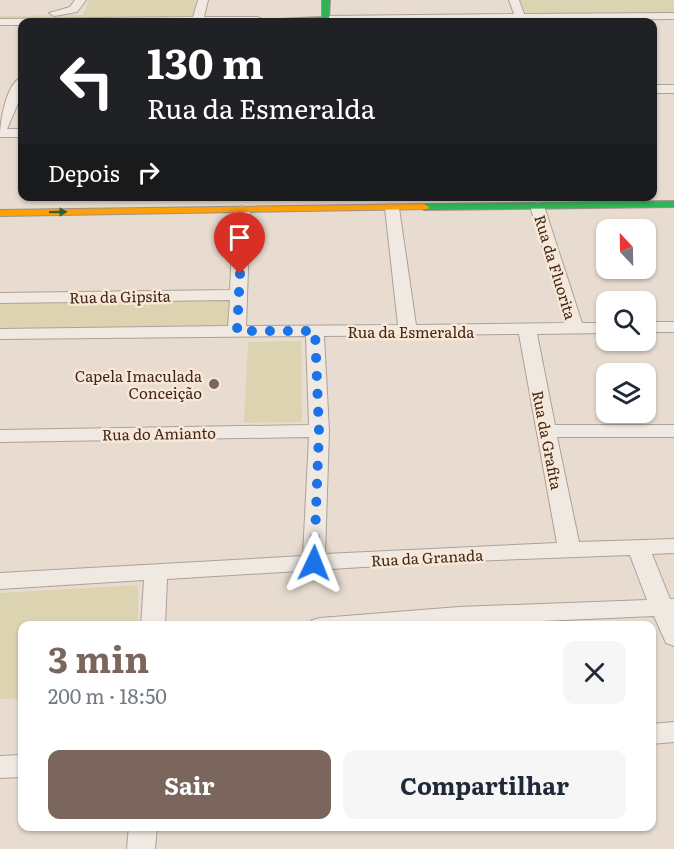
<!DOCTYPE html>
<html lang="pt">
<meta charset="utf-8">
<style>
:root{--surface:#fff;--page:#f6f6f7;--text:#1f2937;--muted:#747a83;--accent:#7a665c}
body{margin:0;font-family:Literata,serif;background:var(--page);color:var(--text);height:100vh;display:flex;flex-direction:column;font-size:22px;white-space:nowrap}
*{box-sizing:border-box;margin:0}
p{font-size:20px;color:var(--muted)}
.icon{flex:none;width:33px;height:33px;fill:none;stroke:currentColor;stroke-width:2;stroke-linecap:round;stroke-linejoin:round}
.map{position:relative;flex:1;overflow:hidden}
.sheet{position:absolute;left:18px;top:621px;width:638px;height:210px;display:flex;flex-direction:column;background:var(--surface);border-radius:12px;box-shadow:0 2px 4px #0004}
.sheet>*{flex:none}
.hud{position:absolute;left:18px;top:18px;width:639px;height:183px;border-radius:12px;box-shadow:0 2px 4px #0004;background:#202124;color:#fff;overflow:hidden}
.needle{width:39px;rotate:338deg}
.tools{position:absolute;left:596px;top:219px;display:grid;gap:12px}
.tools a{display:grid;place-items:center;width:60px;height:60px;border-radius:12px;background:var(--surface);box-shadow:0 2px 4px #0004;font-size:30px}
.pin{position:absolute;display:grid;place-items:center;width:51px;height:51px;color:#fff;margin:-62px -26px;border-radius:50% 50% 50% 0;rotate:-45deg;box-shadow:0 0 6px #0007}
.pin .icon{rotate:45deg}
.me{position:absolute;width:66px;margin:-33px;rotate:2deg;stroke-linejoin:round;filter:drop-shadow(0 0 4px #0008)}
.turn{display:flex;align-items:center;gap:21px;height:126px;padding:0 30px;font-size:27px}
.turn .icon{width:78px;height:78px;stroke-width:2.5}
.turn b{display:block;font-size:42px;line-height:51px}
.then{display:flex;align-items:center;height:57px;padding:0 30px;background:#0003;gap:12px;font-size:22px}
.round{display:grid;place-items:center;flex:none;width:63px;height:63px;border-radius:12px;background:var(--page)}
.head{display:flex;align-items:center;justify-content:space-between;height:102px;padding:0 30px}
h1{font-size:36px;font-weight:700;line-height:45px;color:var(--accent)}
.primary-button{display:flex;gap:12px;margin-top:auto;padding:12px 30px}
.primary-button a{flex:1;height:69px;border-radius:12px;background:var(--accent);color:#fff;font-size:24px;font-weight:700;line-height:69px;text-align:center}
.primary-button a+a{background:var(--page);color:var(--text)}
.map>svg:first-child{display:block}
.green{fill:#dcd4b1}
.lines{fill:none;stroke-linecap:round;stroke-linejoin:round}
.street-casing{stroke:#ada198;stroke-width:2}
.fast-casing{stroke:#9d9188;stroke-width:2}
.slow-casing{stroke:#9d9188;stroke-width:2}
.street{fill:#f0e9e2;fill-rule:evenodd}
.fast{fill:#30b455;fill-rule:evenodd}
.slow{fill:#ff9f0a;fill-rule:evenodd}
.oneway{fill:#385f34}
.route{stroke:#1a73e8;stroke-width:10;stroke-dasharray:0 18}
.poi-dot{fill:#7a665c;stroke:#f9e8d6;stroke-width:2}
.labels{text-anchor:middle;dominant-baseline:central;stroke-width:5;stroke-linejoin:round;paint-order:stroke}
.street-label{font-size:15px;fill:#3e271e;stroke:#f9e8d6}
.poi-label{font-size:15px;fill:#3e271e;stroke:#f9e8d6;text-anchor:end}
</style>
<div class="map">
<svg width="674" height="849" viewBox="0 0 674 849">
<rect width="100%" height="100%" fill="#e8dcd0"/>
<!-- green -->
<path class="green" d="M89,0H196L192,18L0,20V16L83,15Z
M520,0H673L674,15L527,16Z
M229,297L235,330L0,331V304Z
M301,341L302,422L244,423L248,342Z
M138,585V625L22,626V698L0,699V593Z"/>
<g class="lines">
<defs>
<path id="street" d="M75,0H86L77,12L54,16L49,13L70,7Z
M198,0H208L204,17H258L263,20L261,22H22V25H0V19L193,17Z
M509,0H519L524,14L674,13V19L326,22L321,19L326,16L514,14Z
M22,77V94L7,129H22V137H0C0,122 6,83 22,77Z
M652,85H674V93H652Z
M537,202L544,206L582,323H606V333L537,334L555,425H674V437H557L579,542L674,539V553L652,554L670,599H674V646L666,643L654,616L432,626H308L312,620L320,618L459,607L647,600L630,555L444,562L167,579L165,626H141L144,580L0,589V573L303,556L309,437L0,442V430L309,425L306,336L0,339V329L228,326L230,300L0,303V293L230,290L234,211L242,206L250,211L246,326L398,325L385,208L392,204L399,208L416,325L565,323L530,206ZM519,334L557,543L325,554L329,431L324,336Z
M645,322H674V332H645Z
M674,722V742L651,744V724Z
M22,755V777L0,778V756Z
M129,826H157L155,849H127Z"/>
<path id="fast" d="M322,0H330L329,21L254,22L258,20L322,17Z
M674,201V207L424,210L419,207L424,204Z"/>
<path id="slow" d="M424,204L429,207L428,209L0,216V210Z"/>
</defs>
<!-- street casing -->
<use href="#street" class="street-casing"/>
<!-- fast casing -->
<use href="#fast" class="fast-casing"/>
<!-- slow casing -->
<use href="#slow" class="slow-casing"/>
<!-- street -->
<use href="#street" class="street"/>
<!-- fast -->
<use href="#fast" class="fast"/>
<!-- slow -->
<use href="#slow" class="slow"/>
</g>
<!-- one-way arrows -->
<defs><path id="oneway-solid" d="M-6-.8H1V-3.2L6.5 0L1 3.2V.8H-6Z" transform="scale(1.5)"/></defs>
<use class="oneway" href="#oneway-solid" transform="translate(58 212) rotate(-1)"/>
<g class="lines">
<!-- route -->
<path class="route" d="M240,274L237,331H315L319,431L314,563"/>
</g>
<!-- markers -->
<circle class="poi-dot" cx="214" cy="384" r="6"/>
<g class="labels">
<!-- street labels -->
<g class="street-label">
<text transform="translate(556 267) rotate(73)">Rua da Fluorita</text>
<text transform="translate(120 296) rotate(-1)">Rua da Gipsita</text>
<text x="411" y="331">Rua da Esmeralda</text>
<text transform="translate(159 433) rotate(-1)">Rua do Amianto</text>
<text transform="translate(548 440) rotate(79)">Rua da Grafita</text>
<text transform="translate(427 557) rotate(-3)">Rua da Granada</text>
</g>
<!-- poi labels -->
<g class="poi-label">
<text x="202" y="375">Capela Imaculada<tspan x="202" dy="17">Conceição</tspan></text>
</g>
</g>
</svg>
<div class="tools">
<a><svg class="needle" viewBox="-14 -14 28 28"><path d="M0-13l5 13h-10z" fill="#e53935"/><path d="M0 13l5-13h-10z" fill="#747a83"/></svg></a>
<a><svg class="icon" aria-label="search" viewBox="0 0 24 24"><circle cx="10" cy="10" r="6"/><path d="M15 15l6 6"/></svg></a>
<a><svg class="icon" aria-label="layers" viewBox="0 0 24 24"><path d="M12 4l9 5-9 5-9-5zM3 14l9 5 9-5"/></svg></a>
</div>
<div class="pin" style="left:240px;top:274px;background:#d93025"><svg class="icon" aria-label="arrive" viewBox="0 0 24 24"><path d="M6 21V4h12l-3 4 3 4H6"/></svg></div>
<svg class="me" style="left:314px;top:563px" viewBox="-20 -20 40 40"><path d="M0-17L14 15 0 8-14 15z" fill="#1a73e8" stroke="#fff" stroke-width="4"/></svg>
<div class="hud">
<div class="turn"><svg class="icon" aria-label="left" viewBox="0 0 24 24"><path d="M17 20v-9H6M10 6l-5 5 5 5"/></svg><div><b>130 m</b>Rua da Esmeralda</div></div>
<div class="then">Depois<svg class="icon" aria-label="right" viewBox="0 0 24 24"><path d="M7 20v-9h11M14 6l5 5-5 5"/></svg></div>
</div>
<section class="sheet">
<div class="head"><div><h1>3 min</h1><p>200 m · 18:50</p></div><a class="round"><svg class="icon" aria-label="close" viewBox="0 0 24 24"><path d="M6 6l12 12M18 6L6 18"/></svg></a></div>
<div class="primary-button"><a>Sair</a><a>Compartilhar</a></div>
</section>
</div>
